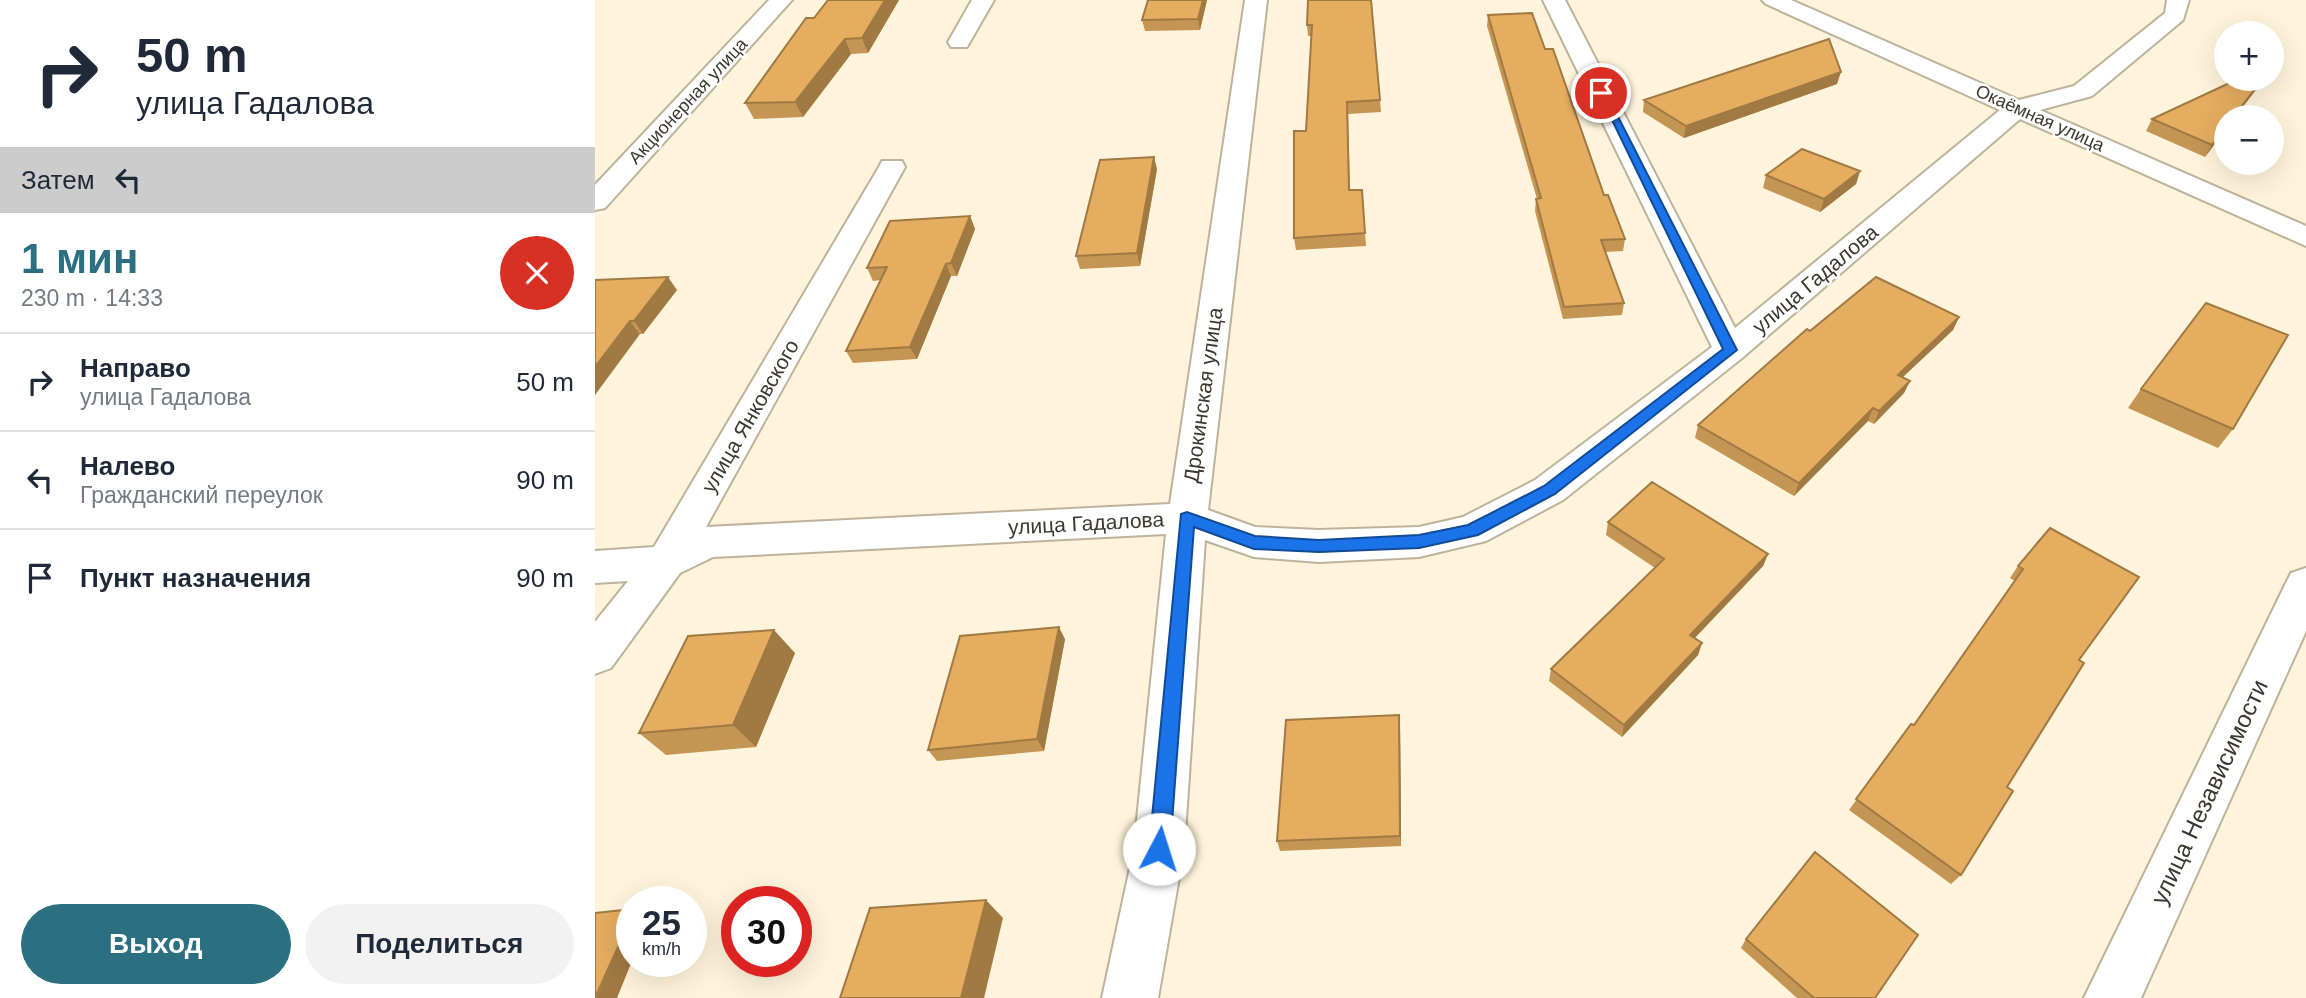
<!DOCTYPE html>
<html lang="ru">
<meta charset="utf-8">
<style>
:root{--surface:#fff;--page:#f2f2f3;--text:#1f2937;--muted:#747a83;--line:#e0e1e3;--accent:#2b6f80}
body{margin:0;font-family:Arial,sans-serif;background:var(--page);color:var(--text);height:100vh;display:flex;flex-direction:column;font-size:26px;white-space:nowrap}
*{box-sizing:border-box;margin:0}
p{font-size:23px;color:var(--muted)}
.icon{flex:none;width:38px;height:38px;fill:none;stroke:currentColor;stroke-width:2;stroke-linecap:round;stroke-linejoin:round}
.map{position:relative;flex:1;overflow:hidden}
.drawer{display:flex;flex-direction:column;background:var(--surface);width:595px}
.drawer>*{flex:none}
.hud{background:#fff;color:var(--text);overflow:hidden}
.tools{position:absolute;left:1619px;top:21px;display:grid;gap:14px}
.tools a{display:grid;place-items:center;width:70px;height:70px;border-radius:50%;background:var(--surface);box-shadow:0 7px 28px #0002;font-size:35px}
.speed{position:absolute;left:21px;top:886px;display:flex;gap:14px;font-size:35px;font-weight:700;text-align:center}
.speed>*{display:grid;place-content:center;width:91px;height:91px;border-radius:50%;background:var(--surface);box-shadow:0 7px 28px #0002;line-height:1}
.speed small{font-size:18px;font-weight:400}
.speed .limit{border:10px solid #d22;background:#fff;color:#111}
.pin{position:absolute;display:grid;place-items:center;width:60px;height:60px;color:#fff;margin:-30px;border:4px solid #fff;border-radius:50%;box-shadow:0 2px 7px #0007}
.me{position:absolute;width:77px;margin:-38px;rotate:5deg;stroke-linejoin:round;filter:drop-shadow(0 0 5px #0008)}
.turn{display:flex;align-items:center;gap:24px;height:147px;padding:0 21px;font-size:32px}
.turn .icon{width:91px;height:91px;stroke-width:2.5}
.turn b{display:block;font-size:49px;line-height:60px}
.then{display:flex;align-items:center;height:66px;padding:0 21px;background:#0003;gap:14px;font-size:26px}
.round{display:grid;place-items:center;flex:none;width:74px;height:74px;border-radius:37px;background:var(--page)}
.overview{display:flex;align-items:center;justify-content:space-between;height:119px;padding:0 21px}
h1{font-size:42px;font-weight:800;line-height:52px;color:var(--accent)}
.cta{display:flex;gap:14px;margin-top:auto;padding:14px 21px}
.cta a{flex:1;height:80px;border-radius:42px;background:var(--accent);color:#fff;font-size:28px;font-weight:800;line-height:80px;text-align:center}
.cta a+a{background:var(--page);color:var(--text)}
ul{padding:0;list-style:none}
li{display:flex;align-items:center;gap:21px;height:98px;padding:0 21px;border-top:2px solid var(--line)}
li div{flex:1}
li b{display:block;font-size:26px}
li em{font-style:normal}
main{display:flex;flex:1;min-height:0}
.map>svg:first-child{display:block}
.lines{fill:none;stroke-linecap:round;stroke-linejoin:round}
.minor-casing{stroke:#bdb39a;stroke-width:4}
.minor{fill:#fff;fill-rule:evenodd}
.wall{fill:#c59553}
.shaded-wall{fill:#a07943}
.building{fill:#e5ad60;stroke:#a07943;stroke-width:2}
.route{fill:#1a73e8;stroke:#114b97;stroke-width:2}
.labels{text-anchor:middle;dominant-baseline:central;stroke-width:5;stroke-linejoin:round;paint-order:stroke}
.far-street-label{font-size:18px;fill:#3c382e;stroke:#fff}
.street-label{font-size:21px;fill:#3c382e;stroke:#fff}
.near-street-label{font-size:24px;fill:#3c382e;stroke:#fff}
</style>
<main>
<section class="drawer">
<div class="hud">
<div class="turn"><svg class="icon" aria-label="right" viewBox="0 0 24 24"><path d="M7 20v-9h11M14 6l5 5-5 5"/></svg><div><b>50 m</b>улица Гадалова</div></div>
<div class="then">Затем<svg class="icon" aria-label="left" viewBox="0 0 24 24"><path d="M17 20v-9H6M10 6l-5 5 5 5"/></svg></div>
</div>
<div class="overview"><div><h1>1 мин</h1><p>230 m · 14:33</p></div><a class="round" style="background:#d93025;color:#fff"><svg class="icon" aria-label="close" viewBox="0 0 24 24"><path d="M6 6l12 12M18 6L6 18"/></svg></a></div>
<ul>
<li><svg class="icon" aria-label="right" viewBox="0 0 24 24"><path d="M7 20v-9h11M14 6l5 5-5 5"/></svg><div><b>Направо</b><p>улица Гадалова</p></div><em>50 m</em></li>
<li><svg class="icon" aria-label="left" viewBox="0 0 24 24"><path d="M17 20v-9H6M10 6l-5 5 5 5"/></svg><div><b>Налево</b><p>Гражданский переулок</p></div><em>90 m</em></li>
<li><svg class="icon" aria-label="arrive" viewBox="0 0 24 24"><path d="M6 21V4h12l-3 4 3 4H6"/></svg><div><b>Пункт назначения</b></div><em>90 m</em></li>
</ul>
<div class="cta"><a>Выход</a><a>Поделиться</a></div>
</section>
<div class="map">
<svg width="1711" height="998" viewBox="0 0 1711 998">
<rect width="100%" height="100%" fill="#fff4db"/>
<g class="lines">
<defs>
<path id="minor" d="M174,0H197L10,208L0,210V185Z
M377,0H399L372,47H356L353,42Z
M650,0H672L613,510L660,527L724,530L824,527L868,517L940,480L1117,347L948,0H970L1140,328L1405,110L1171,4L1167,0H1196L1424,100L1479,86L1570,13L1572,0H1594L1588,20L1497,96L1445,110L1711,226V246L1425,119L1147,358L968,500L891,541L824,557L724,562L659,557L610,540L589,849L563,998H507L539,849L571,534L118,557L85,573L16,668L0,674V622L33,581L0,583V551L59,547L284,167L287,161H307L310,167L111,527L575,504Z
M1711,568V631L1546,998H1489L1690,585L1696,573Z"/>
</defs>
<!-- minor casing -->
<use href="#minor" class="minor-casing"/>
<!-- minor -->
<use href="#minor" class="minor"/>
</g>
<!-- wall -->
<path class="wall" d="M304,0L273,53L256,54L208,117L159,119L150,103L219,18Z
M612,0L605,30L550,31L547,20Z
M713,0L785,100L786,112L753,114L755,190H767L771,246L701,250L699,238L711,131L716,36H713L712,25Z
M893,15L950,49L1009,195L1030,239L1028,251L1010,252L1029,303L1027,315L968,319L940,211L941,199H942L892,26Z
M1643,79H1669L1640,117H1631V129L1610,157L1551,131L1557,119Z
M1242,84L1089,138L1048,112L1049,100Z
M562,169L545,266L485,269L481,256Z
M1265,171L1261,184L1225,212L1168,188L1171,175Z
M375,216L380,229L362,276H356L322,359L258,363L251,351L286,280L278,281L272,268Z
M0,280L82,290L48,334H45Z
M1364,317L1358,330L1308,377L1315,381L1309,393L1279,424L1273,421L1199,496L1100,438L1103,425L1215,331Z
M1546,389L1638,429L1623,448L1533,408Z
M1013,522L1173,554L1168,566L1100,638L1107,643L1103,655L1027,737L954,681L956,669L1060,568L1011,535Z
M1455,528L1484,660L1412,787L1366,875L1356,884L1254,810L1316,724L1319,725L1420,581L1415,578L1423,566Z
M470,639L449,751L342,761L333,750Z
M200,653L161,747L71,755L44,733Z
M805,727L806,846L685,851L682,841Z
M1151,939L1280,998H1202L1146,948Z"/>
<!-- shaded-wall -->
<path class="shaded-wall" d="M290,0H304L273,53L267,38Z
M608,0H612L605,30L603,19Z
M250,39L256,54L208,117L200,102Z
M1246,72L1242,84L1089,138L1091,126Z
M1668,79H1669L1640,117H1638Z
M1631,127V129L1610,157L1617,145Z
M559,157L562,169L545,266L542,253Z
M1265,171L1261,184L1225,212L1229,199Z
M375,216L380,229L362,276L356,263Z
M351,264L356,276L322,359L315,347Z
M73,277L82,290L48,334L39,321Z
M1364,317L1358,330L1297,387L1303,375Z
M35,321L45,334L0,395V367Z
M1315,381L1309,393L1279,424L1284,411Z
M1278,408L1273,421L1199,496L1204,483Z
M1173,554L1168,566L1091,647L1095,635Z
M464,627L470,639L449,751L442,739Z
M179,630L200,653L161,747L138,725Z
M1107,643L1103,655L1027,737L1029,725Z
M804,715L805,727L806,846L805,836Z
M391,900L408,918L389,998H366Z
M37,916V961L22,998H1Z"/>
<!-- building -->
<path class="building" d="M233,0H290L267,38L250,39L200,102L150,103L211,18H219Z
M553,0H608L603,19L547,20Z
M713,0H776L785,100L752,102L754,190H767L770,233L699,238V131H711L717,25H712Z
M937,13L950,49H958L1009,195H1013L1030,239L1006,240L1029,303L969,307L941,199L946,198L893,15Z
M1234,39L1246,72L1091,126L1049,100Z
M1643,79H1668L1638,117H1631V127L1617,145L1557,119Z
M1207,149L1265,171L1229,199L1171,175Z
M559,157L542,253L481,256L505,160Z
M375,216L356,263L351,264L315,347L251,351L292,267L272,268L295,221Z
M73,277L39,321H35L0,367V280Z
M1281,277L1364,317L1303,375L1315,381L1284,411L1278,408L1204,483L1103,425L1212,329L1215,331Z
M1611,303L1693,335L1638,429L1546,389Z
M1057,482L1173,554L1095,635L1107,643L1029,725L956,669L1069,559L1013,522Z
M1455,528L1544,577L1484,660L1489,663L1412,787L1418,791L1366,875L1261,799L1316,724L1319,725L1428,569L1423,566Z
M464,627L442,739L333,750L365,636Z
M179,630L138,725L44,733L93,636Z
M804,715L805,836L682,841L691,720Z
M1220,852L1323,935L1280,998H1219L1151,939Z
M391,900L366,998H245L275,908Z
M37,909V916L0,998V913Z"/>
<!-- route -->
<path class="route" d="M1003,91L1011,93L1142,350L960,494L883,535L824,548L724,552L659,549L599,527L575,849L572,856L564,859L557,856L554,849L586,514L592,512L660,536L724,540L824,535L873,525L949,486L1128,349Z"/>
<g class="labels">
<!-- far-street labels -->
<g class="far-street-label">
<text transform="translate(93 101) rotate(-47)">Акционерная улица</text>
<text transform="translate(1445 118) rotate(24)">Окаёмная улица</text>
</g>
<!-- street labels -->
<g class="street-label">
<text transform="translate(1220 279) rotate(-40)">улица Гадалова</text>
<text transform="translate(608 395) rotate(-82)">Дрокинская улица</text>
<text transform="translate(155 416) rotate(-60)">улица Янковского</text>
<text transform="translate(491 523) rotate(-3)">улица Гадалова</text>
</g>
<!-- near-street labels -->
<g class="near-street-label">
<text transform="translate(1614 792) rotate(-65)">улица Независимости</text>
</g>
</g>
</svg>
<div class="tools">
<a>+</a>
<a>−</a>
</div>
<div class="speed"><div>25<small>km/h</small></div><div class="limit">30</div></div>
<div class="pin" style="left:1006px;top:93px;background:#d93025"><svg class="icon" aria-label="arrive" viewBox="0 0 24 24"><path d="M6 21V4h12l-3 4 3 4H6"/></svg></div>
<svg class="me" style="left:564px;top:849px" viewBox="-20 -20 40 40"><circle r="19" fill="#fff"/><path d="M0-13L10 11 0 6-10 11z" fill="#1a73e8"/></svg>
</div>
</main>
